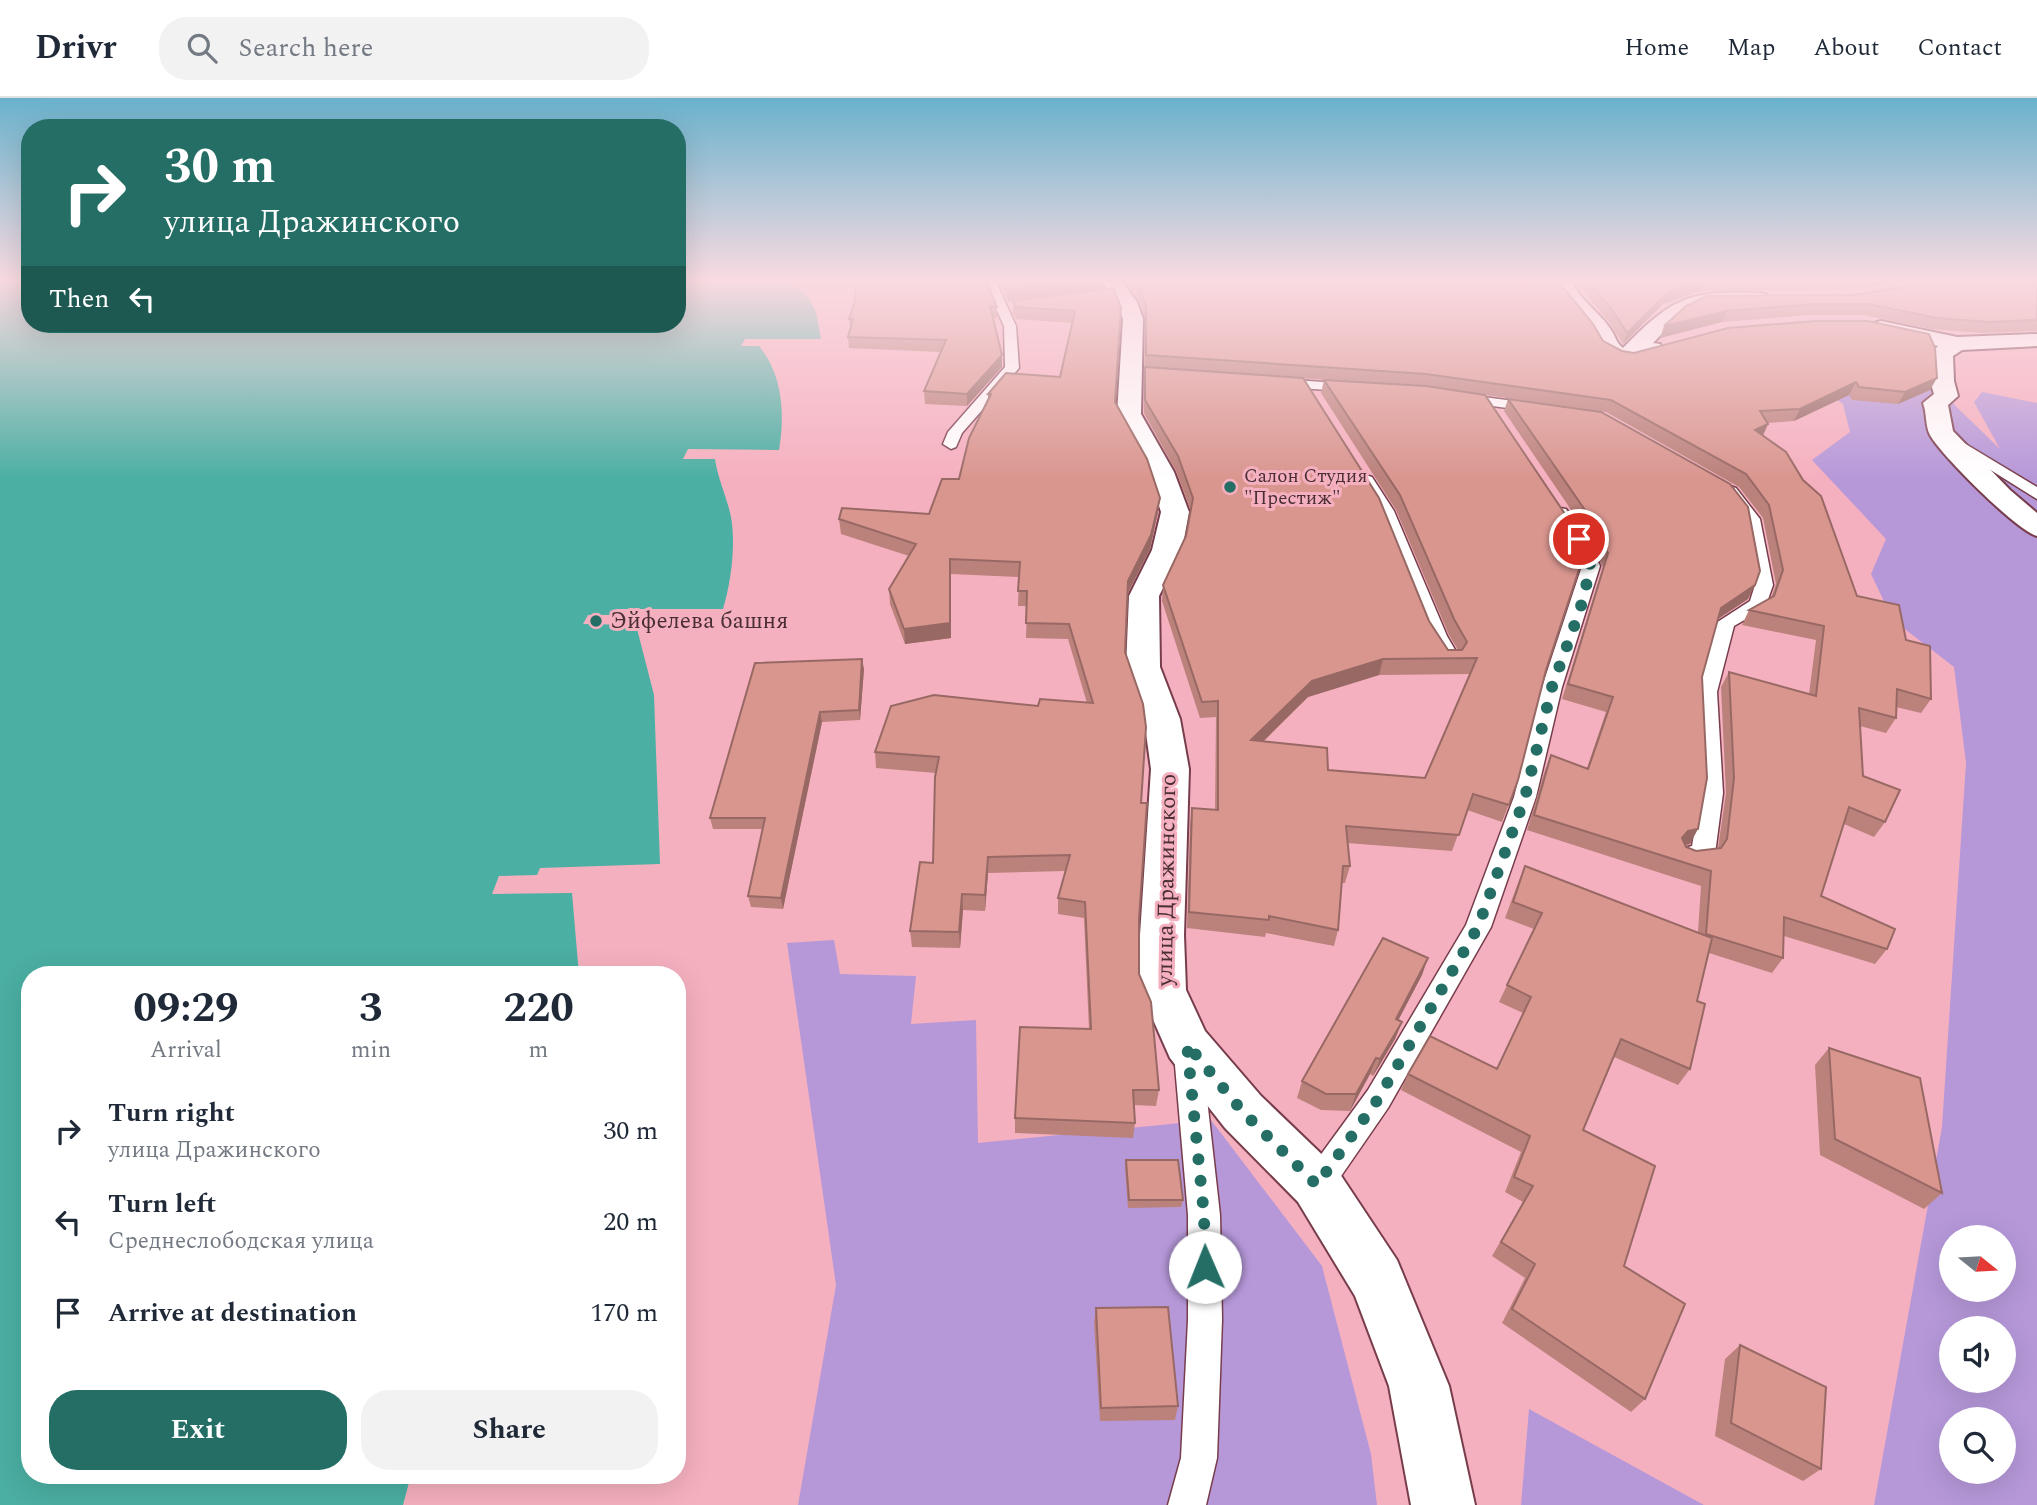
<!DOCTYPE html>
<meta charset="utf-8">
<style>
:root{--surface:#fff;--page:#f2f2f3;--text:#1f2937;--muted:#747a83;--line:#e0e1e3;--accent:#256e66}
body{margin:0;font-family:Spectral,serif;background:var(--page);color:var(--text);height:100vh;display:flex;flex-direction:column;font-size:26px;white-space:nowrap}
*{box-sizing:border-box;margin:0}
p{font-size:23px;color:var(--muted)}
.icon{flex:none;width:38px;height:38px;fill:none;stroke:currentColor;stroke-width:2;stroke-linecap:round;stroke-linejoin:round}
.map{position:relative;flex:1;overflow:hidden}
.sheet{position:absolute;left:21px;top:868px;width:665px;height:518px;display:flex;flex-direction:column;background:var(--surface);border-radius:28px;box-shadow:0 7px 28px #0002}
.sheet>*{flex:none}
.banner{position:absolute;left:21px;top:21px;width:665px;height:214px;border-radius:28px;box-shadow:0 7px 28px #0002;background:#256e66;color:#fff;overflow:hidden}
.needle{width:46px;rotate:108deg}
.fabs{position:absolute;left:1939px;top:1127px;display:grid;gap:14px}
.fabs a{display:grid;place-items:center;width:77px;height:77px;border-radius:50%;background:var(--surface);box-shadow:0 7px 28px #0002;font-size:35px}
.pin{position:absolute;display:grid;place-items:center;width:60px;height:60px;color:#fff;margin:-30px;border:4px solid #fff;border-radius:50%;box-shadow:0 2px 7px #0007}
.me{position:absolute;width:77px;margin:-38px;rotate:359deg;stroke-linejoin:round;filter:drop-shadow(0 0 5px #0008)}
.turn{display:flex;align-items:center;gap:24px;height:147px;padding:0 28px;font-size:32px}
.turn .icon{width:91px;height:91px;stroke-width:2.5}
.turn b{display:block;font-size:49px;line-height:60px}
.then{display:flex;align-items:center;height:66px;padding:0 28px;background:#0003;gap:14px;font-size:26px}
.eta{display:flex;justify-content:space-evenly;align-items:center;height:119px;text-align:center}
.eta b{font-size:42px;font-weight:700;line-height:49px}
.button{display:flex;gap:14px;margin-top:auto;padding:14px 28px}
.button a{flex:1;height:80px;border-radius:28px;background:var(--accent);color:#fff;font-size:28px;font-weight:700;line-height:80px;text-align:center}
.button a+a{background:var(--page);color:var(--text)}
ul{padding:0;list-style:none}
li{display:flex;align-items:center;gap:21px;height:91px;padding:0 28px}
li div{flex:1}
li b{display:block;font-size:26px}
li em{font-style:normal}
header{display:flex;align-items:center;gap:42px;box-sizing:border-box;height:98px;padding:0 35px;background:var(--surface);border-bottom:2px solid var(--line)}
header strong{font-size:33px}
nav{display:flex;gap:38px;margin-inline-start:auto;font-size:24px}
.search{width:490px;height:63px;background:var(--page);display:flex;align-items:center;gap:18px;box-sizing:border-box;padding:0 24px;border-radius:28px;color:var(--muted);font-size:26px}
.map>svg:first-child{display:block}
.green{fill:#b698d9;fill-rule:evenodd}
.water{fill:#4bafa3}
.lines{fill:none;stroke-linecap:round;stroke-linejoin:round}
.service-casing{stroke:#773d4b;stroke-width:3}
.minor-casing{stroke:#773d4b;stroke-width:4}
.service{fill:#fff;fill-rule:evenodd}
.minor{fill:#fff;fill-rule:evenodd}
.wall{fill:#bb817b;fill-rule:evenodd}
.shaded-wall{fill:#986964}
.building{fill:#d9968f;stroke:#986964;stroke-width:2;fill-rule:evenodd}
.route{stroke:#256e66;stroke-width:12;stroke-dasharray:0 21.6}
.poi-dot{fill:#256e66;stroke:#f5b0bf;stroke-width:2.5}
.labels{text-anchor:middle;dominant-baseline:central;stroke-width:6;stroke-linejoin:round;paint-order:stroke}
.far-poi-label{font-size:19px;fill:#492e34;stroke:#f5b0bf;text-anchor:start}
.poi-label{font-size:23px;fill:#492e34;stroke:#f5b0bf;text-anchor:start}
.street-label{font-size:23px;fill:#492e34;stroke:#f5b0bf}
</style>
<header>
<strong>Drivr</strong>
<div class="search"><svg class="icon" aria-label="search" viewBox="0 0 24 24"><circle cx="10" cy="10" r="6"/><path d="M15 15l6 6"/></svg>Search here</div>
<nav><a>Home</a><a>Map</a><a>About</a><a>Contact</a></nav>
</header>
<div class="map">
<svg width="2037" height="1407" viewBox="0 0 2037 1407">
<rect width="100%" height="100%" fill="#f5b0bf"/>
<!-- green -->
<path class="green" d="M1779,263L1934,287L2000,351L1974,304L1982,294L2037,305V1407H1874L1942,1029L1966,665L1954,569L1893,522L1871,476L1886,441L1812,362L1850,334L1843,306ZM1951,1139H2004V1192H1951ZM1951,1230H2004V1283H1951ZM1951,1321H2004V1374H1951Z
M834,842L840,876L916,878L911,926L976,922L978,1045L1211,1022L1322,1168L1371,1356L1377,1407H798L836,1187L787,845Z
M1529,1311L1704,1407H1521Z"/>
<!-- water -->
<path class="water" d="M0,184H30V226H677V184H794L809,201L816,214L821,241H745L741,248H759C783,277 785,317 779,352L688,351L683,361H715C718,382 727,399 731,419C736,447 731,485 723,511H617L614,517H588L583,526L636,527L654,597L660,766L540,770L537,777L499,778L492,796L572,795L579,877H30V1377H411L403,1407H0Z"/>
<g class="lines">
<defs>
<path id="service" d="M984,184H996L1016,228L1019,270L962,335L956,349L951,351L943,346L948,334L1005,269L1004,228Z
M1279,281L1353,286L1360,290L1353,294L1274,288L1272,285Z
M1460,296L1537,306L1544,310L1537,314L1455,303L1453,300Z
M1954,339L2037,389V401L1949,346L1947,343Z
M1366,377L1372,379L1394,413L1447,538L1458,557L1455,561H1441L1427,538L1378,413L1358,382Z
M1730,388L1736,390L1760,421L1773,487L1765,510L1734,528L1717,594L1723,695L1715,756L1711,762L1688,766L1680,763L1676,757L1680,751L1692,748L1701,695L1697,594L1716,525L1750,503L1755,487L1744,421L1722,393Z
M1560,410L1566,411L1588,441L1600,468L1562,589L1536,699L1491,829L1388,1010L1328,1097L1317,1101L1306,1097L1301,1087L1306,1077L1368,992L1466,827L1514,699L1542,589L1582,468L1571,441L1552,415Z
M1188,944L1198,948L1202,956L1220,1117L1222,1222L1217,1360L1206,1407H1168L1181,1360L1188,1222V1117L1174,956L1178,948Z"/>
<path id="minor" d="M1102,184H1122L1137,204L1143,221L1141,316L1174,374L1189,414L1182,452L1159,498L1160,569L1180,621L1189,671L1184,837L1186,892L1205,933L1261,998L1336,1070L1397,1162L1449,1288L1475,1407H1411L1389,1288L1355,1198L1298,1104L1225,1030L1170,960L1140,892V837L1151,671L1144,621L1126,569L1129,498L1152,452L1161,414L1148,374L1117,316L1123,221L1117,204Z
M1552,184H1572C1581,204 1600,214 1611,232C1616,239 1616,245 1623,250C1673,199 1689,192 1760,195L1767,197L1770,201L1767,205L1760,207C1706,205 1692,204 1653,245L1660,246L1663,251L1660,256C1639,261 1614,271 1598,251C1594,246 1594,238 1589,232C1575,216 1561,203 1552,184Z
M1881,223L1957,239L2037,236V248L1962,252L1953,258L1954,283L1958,298L1948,307L1953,333L2010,392L2037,415V438C2017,433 1940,356 1930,337C1925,328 1927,315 1923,305L1934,296L1930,283L1931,255L1938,248L1874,233L1870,229L1874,225Z"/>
</defs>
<!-- service casing -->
<use href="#service" class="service-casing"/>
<!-- minor casing -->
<use href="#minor" class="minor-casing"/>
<!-- service -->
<use href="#service" class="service"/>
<!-- minor -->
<use href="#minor" class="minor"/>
</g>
<!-- wall -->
<path class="wall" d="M999,184H1103V190L1008,203Z
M1124,184H1154L1159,186H1161L1158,184H1559L1603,243L1622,253L1930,292L1898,306L1852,302L1849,297L1794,323L1768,325V326L1763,338L1857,498L1906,542L1931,601L1921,615L1896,609V620L1886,635L1860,628L1863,678L1885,724L1874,739L1844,726L1821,798L1887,851L1875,866L1784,838L1783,860L1772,875L1709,855L1697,903L1690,971L1678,987L1614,959L1583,1032L1624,1168L1645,1301L1631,1314L1502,1225L1525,1180L1492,1158L1523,1104L1505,1094L1521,1054L1401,992L1408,976L1497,971L1523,915L1499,904L1534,831L1505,820L1518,785L1525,768L1698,834L1701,788L1527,732L1545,672L1551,657L1587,670L1606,614L1562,601L1603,469L1580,425L1504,313L1508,301L1748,501L1717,522L1702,579L1690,746L1685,747L1686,749L1696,753L1718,750L1726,695L1721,589L1729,574L1809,596L1816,542L1742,527L1749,512L1771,500L1776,486L1763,420L1739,389L1606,314L1486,297L1546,572L1518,682L1502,724L1467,712L1452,753L1347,745L1350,768L1345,785H1342L1338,832L1334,848L1266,835L1265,839L1187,830L1190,726L1192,710L1215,712L1216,619L1200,620L1162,503L1163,487L1186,438L1191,413L1176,373L1144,315L1145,220L1139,202ZM1282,279L1344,283L1324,282L1321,295L1396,412L1449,537L1458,552H1448L1429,523ZM1470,576L1425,680L1328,672L1264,643L1308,599L1379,577Z
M1576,184H1891L1868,189L1829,192H1702L1663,206L1623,246L1609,224Z
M2037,184V233L1982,235L1931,231L1864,217H1810L1722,224L1660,240L1686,208L1855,197L1920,186Z
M1113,190L1115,304L1158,414L1150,451L1127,497L1125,554L1141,705L1139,876L1159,992L1156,1008L1134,1007L1135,1025L1133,1040L1015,1035V1020L1089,931L1084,820L1058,816V800L1065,773L988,775L985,813L963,812L960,850L912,849L910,833L933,765L936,675L876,670L875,654L1038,608L1087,605L1068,541L1026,540L1027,508H1018L1019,479L951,476V540L905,546L890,506L889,491L909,458L841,436L839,421L929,416L959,381L988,301V296L1060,279L1072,225L1016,221L1013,215V203Z
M855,203L997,209V220H993L1002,269L967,308L925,306L924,293L941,254L849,250L848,239L850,230L849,221Z
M864,571L860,622L822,624L783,811L751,809L748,798L763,731H713L710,720Z
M1422,877L1398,922L1402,924L1395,941L1373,978L1370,976L1350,1013L1321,1012L1297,1000L1302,983Z
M1829,950L1942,1095L1924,1111L1820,1057L1815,967Z
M1126,1062L1183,1102L1181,1109L1128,1110L1125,1070Z
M1096,1210L1178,1308L1175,1322L1100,1323L1094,1224Z
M1740,1247L1821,1371L1803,1383L1715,1338L1725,1261Z"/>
<!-- shaded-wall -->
<path class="shaded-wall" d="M1064,184H1103V190L1008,203V192Z
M1698,184H1705L1702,192L1663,206L1623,246L1627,235L1667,195Z
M1870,184H1891L1868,189Z
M1727,213L1722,224L1660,240L1664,228Z
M1002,257V269L967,308V296Z
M1937,280L1930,292L1898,306L1905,294Z
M1856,284L1849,297L1794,323L1800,311Z
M1768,326L1762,339L1755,332Z
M1160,400L1158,414L1150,451L1126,498L1128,483Z
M950,461L951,540L905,546L904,531Z
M1755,487L1748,501L1713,524L1721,510Z
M862,561L864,571L860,622L859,612Z
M1383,561L1379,577L1308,599L1248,658L1251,642L1312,583Z
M820,614L822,624L783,811L781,800Z
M1698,731L1690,746L1679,748L1682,740L1688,733Z
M988,759V775L985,813V797Z
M962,796L963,812L960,850L959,834Z
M1428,860L1422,877L1390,938L1396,921Z
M1402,924L1395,941L1373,978L1380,961Z
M1376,960L1370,976L1350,1013L1356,996Z"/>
<!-- building -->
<path class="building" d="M856,184H987L997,209L990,208L1002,257L967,296L924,293L946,242L848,239L853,221H849L855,203Z
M1004,184H1064L1008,192Z
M1134,184H1154L1159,186L1168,184H1559L1593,226L1603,243L1622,253L1634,255L1728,230L1816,223H1868L1929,236L1935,250L1937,280L1905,294L1859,289L1856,284L1800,311L1760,313L1768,326L1755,332L1786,354L1803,382L1821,398L1857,498L1899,507L1906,542L1930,548L1931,601L1897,591L1896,620L1859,610L1863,678L1900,692L1885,724L1849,709L1821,798L1895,831L1887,851L1784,819L1783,860L1706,836L1711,773L1534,717L1551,657L1588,671L1613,599L1568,586L1608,455L1585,412L1508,301L1601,314L1730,386L1748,409L1760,473L1755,487L1721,510L1702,579L1707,680L1698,731L1688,733L1682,740L1686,749L1696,753L1721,750L1727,741L1734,680L1729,574L1816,598L1824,528L1749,512L1774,498L1783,472L1769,407L1746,376L1611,302L1426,276L1146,257V209L1140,191Z
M1588,184H1698L1667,195L1627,235L1613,213Z
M1925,184H2037V222L1989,224L1937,220L1869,206H1815L1727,213L1664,228L1686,208L1707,198L1855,197L1920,186Z
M1113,190L1121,209L1115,304L1147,361L1160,400L1151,437L1128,483L1125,554L1143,606L1146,629L1141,705H1147L1139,821V876L1151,904L1159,992H1133L1135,1025L1015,1020L1020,929L1091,931L1085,804L1058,800L1070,757L988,759L985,797L962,796L959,834L910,833L920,764L933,765L935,679L939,659L875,654L891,608L934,597L1038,608L1040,601L1093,605L1069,526L1026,525L1027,493H1018L1020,464L950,461V525L904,531L889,491L916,446L839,421L842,410L929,416L942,381H959L969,340L991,296H988L1006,275L1060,279L1075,213L1016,209L1013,203Z
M1145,269L1303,280L1379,400L1429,523L1448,552H1462L1467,544L1454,521L1400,397L1324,282L1426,288L1485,297L1563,413L1585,453L1546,572L1518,682L1509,707L1473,696L1459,737L1346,728L1350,768H1343L1338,832L1269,818V822L1189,814L1192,710L1218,712V603L1202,604L1163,487L1186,438L1193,400L1178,358L1145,302ZM1477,560L1425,680L1328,672L1327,650L1251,642L1312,583L1383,561Z
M862,561L859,612L820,614L781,800L748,798L765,720H710L755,565Z
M1525,768L1712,840L1697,903L1705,906L1690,971L1621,941L1583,1032L1655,1068L1624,1168L1685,1206L1645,1301L1512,1211L1535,1166L1501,1144L1533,1088L1514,1079L1530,1038L1408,976L1430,938L1497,971L1531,899L1507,887L1542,815L1513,804Z
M1383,840L1428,860L1396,921L1402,924L1380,961L1376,960L1356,996H1326L1302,983Z
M1829,950L1920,980L1942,1095L1835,1041Z
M1126,1062H1178L1183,1102H1129Z
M1168,1209L1178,1308L1101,1310L1096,1210Z
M1740,1247L1826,1289L1821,1371L1731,1325Z"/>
<!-- sky -->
<linearGradient id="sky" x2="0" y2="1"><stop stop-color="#69b2cc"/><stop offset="0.48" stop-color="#fadbe2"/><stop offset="1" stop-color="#fadbe2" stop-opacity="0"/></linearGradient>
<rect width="2037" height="381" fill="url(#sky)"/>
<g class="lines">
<!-- route -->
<path class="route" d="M1205,1169L1204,1117L1187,946L1243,1014L1317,1087L1378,1001L1478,829L1525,699L1552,589L1580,512L1591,468L1579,441"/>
</g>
<!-- markers -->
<g class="poi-dot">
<circle cx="1230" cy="389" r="7"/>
<circle cx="596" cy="523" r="7"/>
</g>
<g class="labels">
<!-- far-poi labels -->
<g class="far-poi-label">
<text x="1244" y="378">Салон Студия<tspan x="1244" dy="22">"Престиж"</tspan></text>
</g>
<!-- poi labels -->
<g class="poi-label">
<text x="610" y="523">Эйфелева башня</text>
</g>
<!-- street labels -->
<g class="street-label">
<text transform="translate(1167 782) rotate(-89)">улица Дражинского</text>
</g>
</g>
</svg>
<div class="fabs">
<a><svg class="needle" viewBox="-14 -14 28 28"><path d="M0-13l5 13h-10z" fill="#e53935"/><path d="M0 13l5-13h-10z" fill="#747a83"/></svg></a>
<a><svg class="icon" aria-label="sound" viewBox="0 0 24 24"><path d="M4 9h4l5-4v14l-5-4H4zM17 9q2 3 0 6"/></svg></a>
<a><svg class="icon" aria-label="search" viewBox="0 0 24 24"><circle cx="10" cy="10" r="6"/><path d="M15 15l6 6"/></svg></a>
</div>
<div class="pin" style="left:1579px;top:441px;background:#d93025"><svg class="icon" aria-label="arrive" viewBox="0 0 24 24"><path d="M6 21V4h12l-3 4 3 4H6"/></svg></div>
<svg class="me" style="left:1205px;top:1169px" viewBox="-20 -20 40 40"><circle r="19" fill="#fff"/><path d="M0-13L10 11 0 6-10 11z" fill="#256e66"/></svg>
<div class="banner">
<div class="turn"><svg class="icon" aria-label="right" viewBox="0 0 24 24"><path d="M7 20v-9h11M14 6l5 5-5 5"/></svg><div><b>30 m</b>улица Дражинского</div></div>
<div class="then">Then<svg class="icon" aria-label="left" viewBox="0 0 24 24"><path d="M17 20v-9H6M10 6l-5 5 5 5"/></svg></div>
</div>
<section class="sheet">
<div class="eta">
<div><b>09:29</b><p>Arrival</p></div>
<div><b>3</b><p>min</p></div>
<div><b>220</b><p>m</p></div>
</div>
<ul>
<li><svg class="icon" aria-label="right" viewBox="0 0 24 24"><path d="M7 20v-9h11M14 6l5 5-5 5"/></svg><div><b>Turn right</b><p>улица Дражинского</p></div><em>30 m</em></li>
<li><svg class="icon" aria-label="left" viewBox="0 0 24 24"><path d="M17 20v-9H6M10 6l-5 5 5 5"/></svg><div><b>Turn left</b><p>Среднеслободская улица</p></div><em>20 m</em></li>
<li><svg class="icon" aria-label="arrive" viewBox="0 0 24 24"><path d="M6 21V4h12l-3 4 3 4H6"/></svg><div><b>Arrive at destination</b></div><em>170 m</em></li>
</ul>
<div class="button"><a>Exit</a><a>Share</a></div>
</section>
</div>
